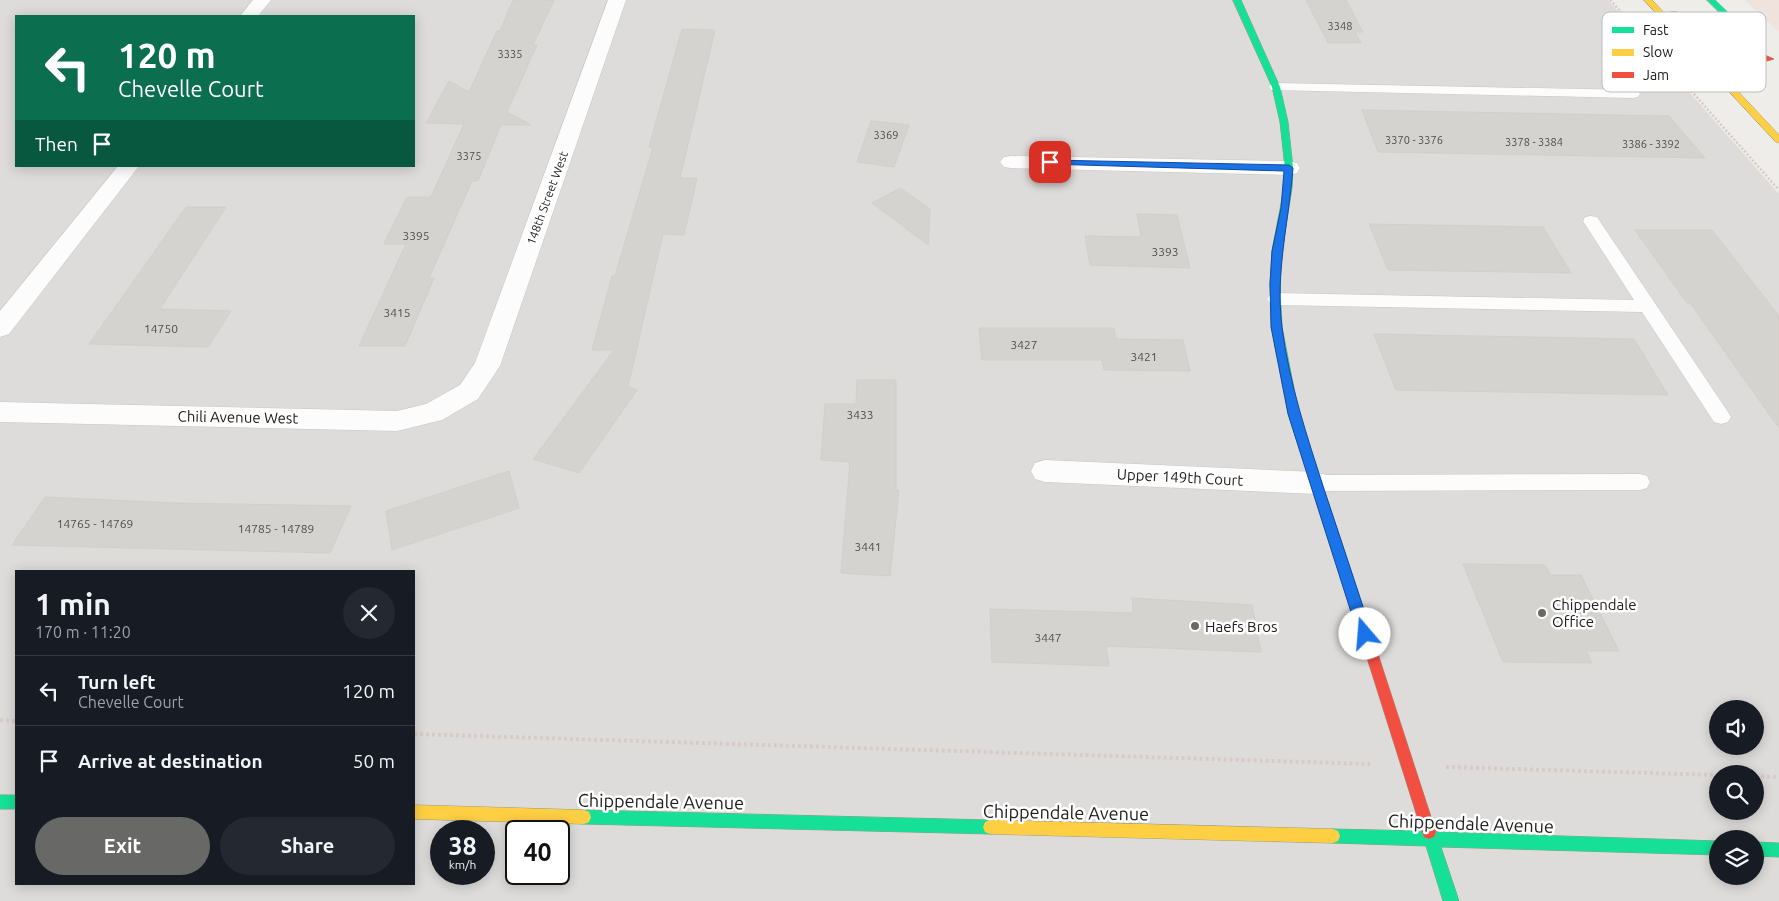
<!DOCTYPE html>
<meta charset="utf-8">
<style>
:root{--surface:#171b24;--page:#242831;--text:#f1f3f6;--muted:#9ea1a6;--line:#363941;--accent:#686866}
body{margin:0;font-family:Ubuntu,sans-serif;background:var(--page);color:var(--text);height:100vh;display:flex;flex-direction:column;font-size:19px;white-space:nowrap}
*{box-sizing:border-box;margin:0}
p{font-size:16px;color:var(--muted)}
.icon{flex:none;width:28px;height:28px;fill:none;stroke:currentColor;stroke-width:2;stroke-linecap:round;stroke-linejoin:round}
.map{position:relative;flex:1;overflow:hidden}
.drawer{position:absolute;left:15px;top:570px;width:400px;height:315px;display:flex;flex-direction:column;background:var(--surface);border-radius:0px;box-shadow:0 2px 12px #0003}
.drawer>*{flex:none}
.banner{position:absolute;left:15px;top:15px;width:400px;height:152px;border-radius:0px;box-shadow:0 2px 12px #0003;background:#0b6e4f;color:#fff;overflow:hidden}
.tools{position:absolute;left:1709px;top:700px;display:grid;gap:10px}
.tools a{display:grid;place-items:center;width:55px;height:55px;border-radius:50%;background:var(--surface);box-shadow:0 2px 12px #0003;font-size:25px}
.speed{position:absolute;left:430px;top:820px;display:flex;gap:10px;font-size:25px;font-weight:700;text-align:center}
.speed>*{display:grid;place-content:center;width:65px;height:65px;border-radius:50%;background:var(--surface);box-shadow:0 2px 12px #0003;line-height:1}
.speed small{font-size:12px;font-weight:400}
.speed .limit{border:2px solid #111;border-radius:8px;background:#fff;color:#111}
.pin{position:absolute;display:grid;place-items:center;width:42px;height:42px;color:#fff;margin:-21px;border-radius:10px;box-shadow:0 2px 8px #0006}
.me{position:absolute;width:55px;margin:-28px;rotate:342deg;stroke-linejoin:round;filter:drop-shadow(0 0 4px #0008)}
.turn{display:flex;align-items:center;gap:18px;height:105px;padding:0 20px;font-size:22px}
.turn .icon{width:65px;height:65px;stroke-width:2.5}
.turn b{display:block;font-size:35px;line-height:42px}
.then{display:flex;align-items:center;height:48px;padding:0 20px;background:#0003;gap:10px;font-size:19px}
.round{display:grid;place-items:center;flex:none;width:52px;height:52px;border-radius:26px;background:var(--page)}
.headline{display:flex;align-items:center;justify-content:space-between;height:85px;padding:0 20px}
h1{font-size:30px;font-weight:700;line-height:38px}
.button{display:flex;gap:10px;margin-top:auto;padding:10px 20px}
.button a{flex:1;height:58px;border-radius:30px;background:var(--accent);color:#fff;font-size:20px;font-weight:700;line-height:58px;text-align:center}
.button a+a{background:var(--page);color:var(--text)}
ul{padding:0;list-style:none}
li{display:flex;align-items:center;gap:15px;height:70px;padding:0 20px;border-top:1px solid var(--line)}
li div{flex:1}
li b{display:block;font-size:19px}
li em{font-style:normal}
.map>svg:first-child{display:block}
.residential{fill:#dddcda;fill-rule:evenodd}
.commercial{fill:#f0e2dd}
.building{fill:#d5d3d0;stroke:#d2cfca}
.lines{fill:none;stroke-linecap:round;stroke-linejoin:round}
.lane-casing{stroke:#c7c6c5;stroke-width:1}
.street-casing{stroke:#c7c6c5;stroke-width:1}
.fast-casing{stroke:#94997f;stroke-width:1}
.slow-casing{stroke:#94997f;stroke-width:1}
.jam-casing{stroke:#94997f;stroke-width:1}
.path-far1{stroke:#d8cbc7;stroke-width:2.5;stroke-dasharray:2 2;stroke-linecap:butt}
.path{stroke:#d8cbc7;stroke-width:4;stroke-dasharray:3 3;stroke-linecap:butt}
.lane{fill:#fcfcfc;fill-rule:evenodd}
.street{fill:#fcfcfc;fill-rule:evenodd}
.fast{fill:#16e098;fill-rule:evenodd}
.slow{fill:#ffcf43;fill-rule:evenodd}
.jam{fill:#f24e42;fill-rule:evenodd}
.route{fill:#1a73e8;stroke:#114b97}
.poi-dot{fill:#686866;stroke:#fff;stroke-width:2}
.labels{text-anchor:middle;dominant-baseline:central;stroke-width:5;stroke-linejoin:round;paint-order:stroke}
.far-number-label{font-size:11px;fill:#4d4d4c}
.far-street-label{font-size:12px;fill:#202020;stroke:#fff}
.number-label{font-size:12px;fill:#4d4d4c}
.street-label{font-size:15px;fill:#202020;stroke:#fff}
.poi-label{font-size:15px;fill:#202020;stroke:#fff;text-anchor:start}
.near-street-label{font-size:18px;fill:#202020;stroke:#fff}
.key{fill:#fff;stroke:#bcbcbc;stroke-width:1}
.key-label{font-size:14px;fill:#202020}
</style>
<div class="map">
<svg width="1779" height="901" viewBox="0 0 1779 901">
<rect width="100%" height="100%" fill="#eeede9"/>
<!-- residential -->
<path class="residential" d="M0,0H1608L1779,194V901H0ZM16,16H414V166H16ZM16,571H414V884H16ZM1718,709H1755V746H1718ZM1718,774H1755V811H1718ZM441,831H484V874H441ZM516,831H559V874H516ZM1718,839H1755V876H1718Z"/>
<!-- commercial -->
<path class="commercial" d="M1745,0H1779V32Z"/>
<!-- building -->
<path class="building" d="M513,0H554L533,45H537L507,112L531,125H501L478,181H472L429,278H434L405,346H359L406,244H384L407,197H431L464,124L426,123L449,81L469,92L497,31H500Z
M1306,0H1346L1363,32H1355L1361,43H1328Z
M682,29L715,30L680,178H697L684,235L663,234L628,387L637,390L579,473L533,459L614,350H592L612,276H615L653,147H649Z
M1362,110L1669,116L1705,158L1378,152Z
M871,121L909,125L894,167L857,162Z
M900,188L930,209L928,245L872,203Z
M186,207H226L160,309L231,311L208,347L89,344Z
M1137,214L1177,215L1190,268L1090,265L1085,236L1141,237Z
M1369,224L1543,227L1571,273L1388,270Z
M1635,230H1712L1779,316V428L1690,303H1687Z
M979,328H1114L1116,339L1183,340L1190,371L1104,370L1102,360H982Z
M1374,334L1634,339L1668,395L1396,390Z
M857,380H896V490H899L890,576L841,573L850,462L821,460L825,404H856Z
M509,471L519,508L392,550L386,511Z
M45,497L175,503L351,506L330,553L12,545Z
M1463,564L1545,565L1550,575H1581L1619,651H1586L1592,663L1503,662Z
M1132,598L1252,605L1261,652L1106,646L1109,666L992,662L990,609L1133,613Z"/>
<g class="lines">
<defs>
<path id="lane" d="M1276,83L1633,90L1638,91L1640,94L1638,97L1633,98L1271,90L1269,87L1271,84Z
M1591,216L1597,217L1728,412L1731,417L1728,422L1721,424L1714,422L1642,312L1276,305L1270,303L1267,299L1270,295L1276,293L1634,300L1583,221L1585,217Z
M1640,474L1647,476L1650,482L1647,488L1640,490L1316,491L1309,489L1306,483L1309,477L1316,475Z"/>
<path id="street" d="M253,0H271L258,16H240Z
M608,0H626L500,366L478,399L442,420L397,431L0,422V402L397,411L426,404L460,385L475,363Z
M1011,156L1289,161L1297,163L1300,168L1297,173L1289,175L1011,168L1004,167L1000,162L1004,157Z
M118,166H139L9,334L0,337V311Z
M1045,460L1316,472L1326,475L1330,483L1326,491L1316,494L1045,482L1035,479L1031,471L1035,463Z"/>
<path id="fast" d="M1233,0H1241L1280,87L1288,122L1293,168L1292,188L1282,251L1280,284L1282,327L1299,414L1366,617L1365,621L1360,623L1355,621L1354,617L1289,414L1272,327L1270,284L1272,251L1284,188L1285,168L1280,122L1272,87Z
M1707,0H1715L1765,48V52H1759Z
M0,795H16V809H0Z
M584,810L990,820L995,822L997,827L995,832L990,834L584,824L579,822L577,817L579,812Z
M1429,825L1434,827L1436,832L1718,841V855L1441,847L1459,901H1443L1426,846L1333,843L1328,841L1326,836L1328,831L1333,829L1422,831L1424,827Z
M1755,842L1779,843V857L1755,856Z"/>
<path id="slow" d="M1644,0H1652L1779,135V143L1776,142Z
M414,805L584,810L589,812L591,817L589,822L584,824L414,819Z
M990,820L1333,829L1338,831L1340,836L1338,841L1333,843L990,834L985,832L983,827L985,822Z"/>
<path id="jam" d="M1671,12H1677L1707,30L1774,59L1767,61L1701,34L1671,16Z
M1360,611L1365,613L1366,617L1436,832L1434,837L1429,839L1424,837L1422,832L1354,617L1355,613Z"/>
</defs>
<!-- lane casing -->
<use href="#lane" class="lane-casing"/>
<!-- street casing -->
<use href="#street" class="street-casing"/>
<!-- fast casing -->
<use href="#fast" class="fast-casing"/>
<!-- slow casing -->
<use href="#slow" class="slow-casing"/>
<!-- jam casing -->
<use href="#jam" class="jam-casing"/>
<!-- path-far1 -->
<path class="path-far1" d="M1610,0L1623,14
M1662,58L1779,190"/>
<!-- path -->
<path class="path" d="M0,720L16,721
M414,734L1370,764
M1446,767L1718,775
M1755,776L1779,777"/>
<!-- lane -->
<use href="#lane" class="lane"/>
<!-- street -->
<use href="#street" class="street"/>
<!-- fast -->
<use href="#fast" class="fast"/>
<!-- slow -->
<use href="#slow" class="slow"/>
<!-- jam -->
<use href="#jam" class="jam"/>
</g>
<!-- route -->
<path class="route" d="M1050,160L1289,165L1293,168C1289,221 1275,273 1282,327C1289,383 1307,436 1324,489C1340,537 1356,585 1372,634L1370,638L1365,640L1360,638L1358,634L1288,414L1271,327L1270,284L1272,251L1281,208L1284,171L1047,164V161Z"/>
<!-- markers -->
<g class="poi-dot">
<circle cx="1542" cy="613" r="5"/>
<circle cx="1195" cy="626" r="5"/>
</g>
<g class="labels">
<!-- far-number labels -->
<g class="far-number-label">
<text x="1340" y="26">3348</text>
<text x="510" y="54">3335</text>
<text x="886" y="135">3369</text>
<text x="1414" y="140">3370 - 3376</text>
<text x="1534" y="142">3378 - 3384</text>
<text x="1651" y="144">3386 - 3392</text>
<text x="469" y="156">3375</text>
</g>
<!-- far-street labels -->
<g class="far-street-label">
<text transform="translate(547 198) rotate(-70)">148th Street West</text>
</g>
<!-- number labels -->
<g class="number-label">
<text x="416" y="235">3395</text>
<text x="1165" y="251">3393</text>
<text x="397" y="312">3415</text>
<text x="161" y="328">14750</text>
<text x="1024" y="344">3427</text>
<text x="1144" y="356">3421</text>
<text x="860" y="414">3433</text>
<text x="95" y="523">14765 - 14769</text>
<text x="276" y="528">14785 - 14789</text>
<text x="868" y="546">3441</text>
<text x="1048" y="637">3447</text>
</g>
<!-- street labels -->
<g class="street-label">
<text transform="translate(238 417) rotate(1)">Chili Avenue West</text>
<text transform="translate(1180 477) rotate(3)">Upper 149th Court</text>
</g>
<!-- poi labels -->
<g class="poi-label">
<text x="1552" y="604">Chippendale<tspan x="1552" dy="17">Office</tspan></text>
<text x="1205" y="626">Haefs Bros</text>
</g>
<!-- near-street labels -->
<g class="near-street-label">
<text transform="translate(661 801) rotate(1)">Chippendale Avenue</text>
<text transform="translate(1066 812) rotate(1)">Chippendale Avenue</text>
<text transform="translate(1471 823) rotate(2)">Chippendale Avenue</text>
</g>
</g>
<!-- legend -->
<rect x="1602" y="12" width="164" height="80" rx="8" class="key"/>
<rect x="1612" y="27" width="22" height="6" fill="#16e098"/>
<rect x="1612" y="49" width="22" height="7" fill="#ffcf43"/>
<rect x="1612" y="72" width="22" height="6" fill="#f24e42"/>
<g class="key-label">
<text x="1643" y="35">Fast</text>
<text x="1643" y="57">Slow</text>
<text x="1643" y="80">Jam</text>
</g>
</svg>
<div class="tools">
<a><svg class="icon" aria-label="sound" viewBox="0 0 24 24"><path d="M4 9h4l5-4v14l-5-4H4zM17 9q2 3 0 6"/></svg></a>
<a><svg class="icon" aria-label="search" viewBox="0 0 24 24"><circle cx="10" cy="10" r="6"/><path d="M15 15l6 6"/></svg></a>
<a><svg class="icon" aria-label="layers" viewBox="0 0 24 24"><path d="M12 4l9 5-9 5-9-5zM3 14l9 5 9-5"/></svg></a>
</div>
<div class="speed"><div>38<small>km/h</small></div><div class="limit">40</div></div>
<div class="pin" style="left:1050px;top:162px;background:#d93025"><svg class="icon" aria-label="arrive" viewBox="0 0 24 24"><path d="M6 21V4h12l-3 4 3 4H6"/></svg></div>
<svg class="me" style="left:1365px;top:634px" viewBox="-20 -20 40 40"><circle r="19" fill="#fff"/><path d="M0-13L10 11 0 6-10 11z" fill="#1a73e8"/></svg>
<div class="banner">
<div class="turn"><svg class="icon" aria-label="left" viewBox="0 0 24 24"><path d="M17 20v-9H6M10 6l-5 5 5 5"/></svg><div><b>120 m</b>Chevelle Court</div></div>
<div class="then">Then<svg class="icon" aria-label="arrive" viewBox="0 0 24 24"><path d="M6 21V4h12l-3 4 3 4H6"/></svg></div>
</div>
<section class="drawer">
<div class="headline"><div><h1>1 min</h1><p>170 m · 11:20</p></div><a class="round"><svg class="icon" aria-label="close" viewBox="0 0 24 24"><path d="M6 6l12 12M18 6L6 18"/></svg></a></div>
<ul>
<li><svg class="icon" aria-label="left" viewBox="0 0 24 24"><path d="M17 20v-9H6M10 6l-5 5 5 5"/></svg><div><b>Turn left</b><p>Chevelle Court</p></div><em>120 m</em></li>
<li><svg class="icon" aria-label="arrive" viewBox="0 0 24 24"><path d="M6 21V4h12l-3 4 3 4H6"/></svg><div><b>Arrive at destination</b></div><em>50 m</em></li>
</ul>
<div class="button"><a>Exit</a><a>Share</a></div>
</section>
</div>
